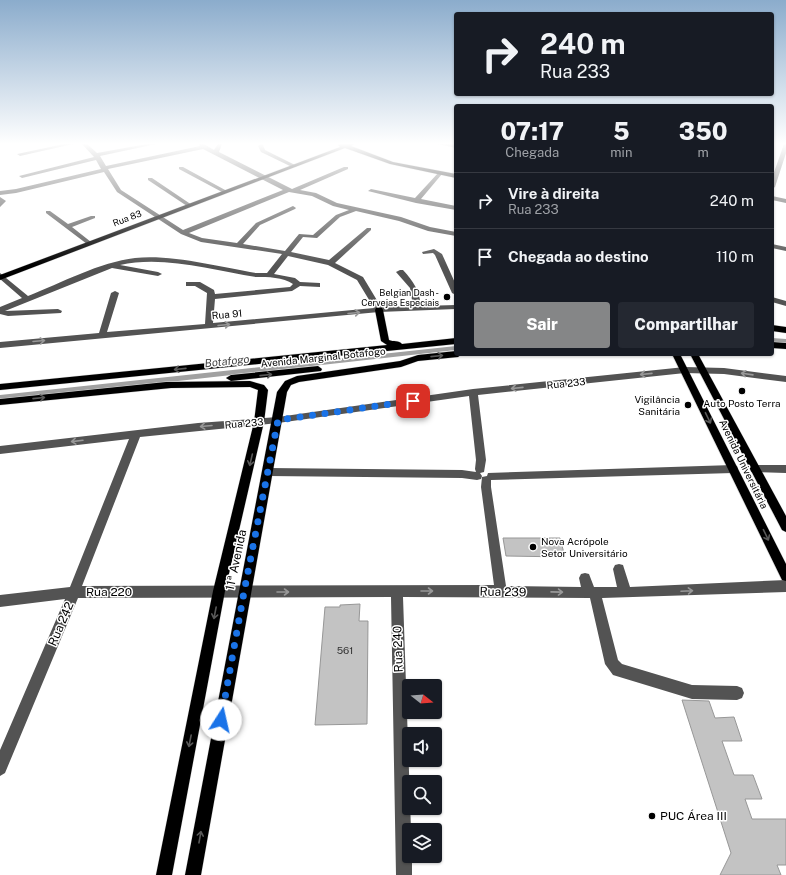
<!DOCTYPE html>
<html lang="pt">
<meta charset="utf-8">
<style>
:root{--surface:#171b24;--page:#242831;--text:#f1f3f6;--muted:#9ea1a6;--line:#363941;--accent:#858687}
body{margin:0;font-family:"Public Sans",sans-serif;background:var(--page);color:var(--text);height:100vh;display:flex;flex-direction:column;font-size:15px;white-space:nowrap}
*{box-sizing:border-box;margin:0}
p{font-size:13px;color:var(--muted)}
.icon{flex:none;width:22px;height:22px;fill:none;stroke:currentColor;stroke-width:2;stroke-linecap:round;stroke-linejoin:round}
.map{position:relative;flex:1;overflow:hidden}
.details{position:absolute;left:454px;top:104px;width:320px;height:252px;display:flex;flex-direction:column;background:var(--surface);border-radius:4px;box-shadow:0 1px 3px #0004}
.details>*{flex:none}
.guide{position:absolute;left:454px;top:12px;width:320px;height:84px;border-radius:4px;box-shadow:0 1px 3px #0004;background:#171b24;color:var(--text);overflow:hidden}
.needle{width:26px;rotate:107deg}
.buttons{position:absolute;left:402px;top:679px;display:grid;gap:8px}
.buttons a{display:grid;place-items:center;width:40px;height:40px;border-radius:4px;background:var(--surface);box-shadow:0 1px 3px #0004;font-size:20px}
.pin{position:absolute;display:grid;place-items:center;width:34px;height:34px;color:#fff;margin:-17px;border-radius:8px;box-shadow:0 2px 6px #0006}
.me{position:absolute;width:44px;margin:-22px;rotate:10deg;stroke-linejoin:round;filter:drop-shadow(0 0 3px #0008)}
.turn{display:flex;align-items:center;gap:14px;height:84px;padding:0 20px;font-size:18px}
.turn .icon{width:52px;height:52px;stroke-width:2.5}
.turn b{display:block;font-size:28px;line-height:34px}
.eta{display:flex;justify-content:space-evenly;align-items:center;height:68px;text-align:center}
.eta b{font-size:24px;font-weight:800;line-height:28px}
.primary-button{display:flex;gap:8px;margin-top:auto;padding:8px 20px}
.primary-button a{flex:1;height:46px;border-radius:4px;background:var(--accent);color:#fff;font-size:16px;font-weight:800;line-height:46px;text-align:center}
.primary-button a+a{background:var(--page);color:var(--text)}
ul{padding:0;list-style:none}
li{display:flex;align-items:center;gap:12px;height:56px;padding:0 20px;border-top:1px solid var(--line)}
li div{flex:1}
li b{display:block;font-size:15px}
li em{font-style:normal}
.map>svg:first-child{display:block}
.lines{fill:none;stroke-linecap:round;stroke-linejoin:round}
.canal{fill:#a1a1a1;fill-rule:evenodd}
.building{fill:#c3c3c3;stroke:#979797}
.major-casing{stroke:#dbdbdb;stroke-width:1}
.minor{fill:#535353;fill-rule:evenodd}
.major{fill:#000;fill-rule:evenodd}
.oneway{stroke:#989898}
.oneway2{stroke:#595959}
.route{stroke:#1a73e8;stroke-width:7;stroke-dasharray:0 12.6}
.poi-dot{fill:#000;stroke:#fff;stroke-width:1.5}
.labels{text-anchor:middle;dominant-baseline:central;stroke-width:3;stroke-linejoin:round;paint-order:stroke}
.far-street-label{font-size:9px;fill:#000;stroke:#fff}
.far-poi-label{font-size:9px;fill:#000;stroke:#fff;text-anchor:end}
.street-label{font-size:10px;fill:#000;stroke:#fff}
.poi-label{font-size:10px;fill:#000;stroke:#fff;text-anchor:end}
.near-number-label{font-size:10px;fill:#313131}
.water-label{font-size:11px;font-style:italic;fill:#424242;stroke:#fff}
.near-street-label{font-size:12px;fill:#000;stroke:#fff}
.near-poi-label{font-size:12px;fill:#000;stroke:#fff;text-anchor:start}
</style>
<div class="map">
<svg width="786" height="875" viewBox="0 0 786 875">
<rect width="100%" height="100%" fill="#fff"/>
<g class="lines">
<!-- canal -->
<path class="canal" d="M772,338L786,339V343L772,342Z
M456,346V350L0,401V395Z"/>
</g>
<!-- building -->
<path class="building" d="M503,538H560L565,557L506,556Z
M360,604L359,621H368L367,724L315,725L325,607H340V605Z
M682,700L709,701L715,718L734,717L742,741H722L734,775H753L762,799H745L752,819H786V865H777L781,875H720L731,853Z"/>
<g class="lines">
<defs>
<path id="major" d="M340,144H354L351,146L393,162L456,174V178L390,164L345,148L0,280V275L340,147L338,145Z
M376,308H382L383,310L389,340C393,342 399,340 402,344L456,338V344L0,390V384L387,345L381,341L375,310Z
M772,325L786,327V333L772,331Z
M772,342L786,343V349L772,348Z
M456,351V354H462L458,357L418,361L401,367L299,382L291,385L287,392L201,875H185L277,392L285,381L297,376L400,361L418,355Z
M672,354H680L786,564V581L782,580Z
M690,354H698L786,516V532L782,530Z
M318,366L322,369L321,371L231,381L226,378L231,375Z
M250,381L264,385L268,390L264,422L225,591L172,875H156L213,591L254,422L258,390L250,387L171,388L0,405V399L166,382Z"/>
</defs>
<!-- major casing -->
<use href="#major" class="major-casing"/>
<!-- minor -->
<path class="minor" d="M64,144H73L20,156L17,154Z
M82,144H87L97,153L147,144H156L100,156L106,166L200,146L199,144H204L214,150L218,144H222L219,152L292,189L344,167H348V169L300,190L316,193L337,203L401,217L430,227L456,232V236L428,231L399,221L356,211L340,217L317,238L303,237L291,252L329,260L367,228H371V230L335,263L363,277L381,307L413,306L410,288L396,272L400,270H403C414,282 419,290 421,306L456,305V309L379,312L0,348V342L99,333L111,293L115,291L119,293L107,332L205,324L207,293L195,286H186V282H200L214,290L215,294L290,287L293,284C283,277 268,277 256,277C214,270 162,255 120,265L158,272L162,274L158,276L112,268L5,311L58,309L62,311L61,313L8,316L0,314V307L22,298L0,279V273L28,296C61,283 100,262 135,258C171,254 220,267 256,273H267L282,254L201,242L181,234L117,192L104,172L16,193L0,195V191L16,189L101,169L96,160L22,178L19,176L94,157ZM203,149L283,190L183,230L121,190L108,169ZM289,192L312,196L333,206L349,210L336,215L313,235L299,234L285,251L243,244L260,225L295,209L296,208L293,206L256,223L237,243L202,238L189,233ZM288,256L328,265L357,280L374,308L213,323L215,299L292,291L300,286L320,287V283L300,282L295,278L274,274Z
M261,144L263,145L265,150L297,166L292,167L261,152L258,146Z
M438,144H456V148Z
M784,144H786V153L775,187L772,189V178Z
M179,167H183L227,191L222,192L179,169Z
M439,172L442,174L421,199L456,206V210L416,203L368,191L371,189L415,198Z
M148,178H152L192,205L187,206L148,180Z
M772,196L786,199V203L772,200Z
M0,197L6,201L0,207Z
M46,211H50L68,224L91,216H95V218L72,227L91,242V244H87L46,213Z
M772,244L786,247V251L772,248Z
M434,249L442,254L456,285V295L452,293L435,255L433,253L423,254L422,252Z
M772,297L786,301V306L772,302Z
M685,367L724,368L786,376V382L724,374L685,373L478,395L486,460L484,472L480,473L482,476L481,479L477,480L462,478L268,476L264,475L263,472L264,469L268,468L462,470L476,472L475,469L476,460L469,396L278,423L140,437L82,586L494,585L481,487L482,477L487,476L488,473L733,465L737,466L738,469L737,472L733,473L491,480V487L506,586L581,587L579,578L581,574L585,573L589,574L594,587H617L613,569L615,565L619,564L623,565L630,587L786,580V592L602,598L618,660L622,664L692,685L737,686L742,688L744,693L742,698L737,700L692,699L613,675L605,664L590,598L403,597L411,830H409V856H412V875H396L391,597L78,598L5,773L0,776V750L65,599L0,607V595L70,587L129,439L0,454V446L198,423L278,417L473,389Z
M755,465H786V473L751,472L750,469L751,466Z"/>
<!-- major -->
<use href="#major" class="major"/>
</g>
<!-- one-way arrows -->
<defs><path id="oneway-shaft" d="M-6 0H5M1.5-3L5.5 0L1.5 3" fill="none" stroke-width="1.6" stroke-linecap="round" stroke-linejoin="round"/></defs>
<g class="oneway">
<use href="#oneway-shaft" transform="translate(354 313) rotate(-5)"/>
<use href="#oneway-shaft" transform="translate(224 325) rotate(-5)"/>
<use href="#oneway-shaft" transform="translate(39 341) rotate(-5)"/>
<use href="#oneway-shaft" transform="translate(646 374) rotate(174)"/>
<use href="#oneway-shaft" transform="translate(747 374) rotate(-172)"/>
<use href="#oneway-shaft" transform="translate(517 388) rotate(174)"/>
<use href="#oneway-shaft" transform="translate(206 426) rotate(175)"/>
<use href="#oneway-shaft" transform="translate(77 441) rotate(173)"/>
<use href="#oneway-shaft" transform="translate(427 591)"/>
<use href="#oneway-shaft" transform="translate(687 591) rotate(-3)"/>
<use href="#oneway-shaft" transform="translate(283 592)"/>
<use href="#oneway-shaft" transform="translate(557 592) rotate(1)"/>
</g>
<g class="oneway2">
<use href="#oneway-shaft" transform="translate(437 356) rotate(-6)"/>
<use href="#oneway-shaft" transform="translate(180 369) rotate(174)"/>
<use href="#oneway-shaft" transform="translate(266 375) rotate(-6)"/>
<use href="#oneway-shaft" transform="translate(39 398) rotate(-6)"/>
<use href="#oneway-shaft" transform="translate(708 418) rotate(64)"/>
<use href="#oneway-shaft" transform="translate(251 460) rotate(103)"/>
<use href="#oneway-shaft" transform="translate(766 535) rotate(64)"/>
<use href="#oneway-shaft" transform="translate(215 613) rotate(101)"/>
<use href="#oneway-shaft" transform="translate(190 741) rotate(101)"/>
<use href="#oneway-shaft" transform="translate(200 837) rotate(-80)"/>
</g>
<!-- sky -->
<linearGradient id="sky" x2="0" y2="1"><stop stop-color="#8baccc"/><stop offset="0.54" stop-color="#fff"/><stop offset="1" stop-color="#fff" stop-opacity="0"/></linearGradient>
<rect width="786" height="266" fill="url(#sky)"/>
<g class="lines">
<!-- route -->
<path class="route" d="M221,720L244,592L278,420L413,401"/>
</g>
<!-- markers -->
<g class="poi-dot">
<circle cx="447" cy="297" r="4"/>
<circle cx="742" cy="391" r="4"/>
<circle cx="688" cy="405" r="4"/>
<circle cx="533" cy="547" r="4"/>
<circle cx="652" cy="816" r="4"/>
</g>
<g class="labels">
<!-- far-street labels -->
<g class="far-street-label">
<text transform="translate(127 218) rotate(-21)">Rua 83</text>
</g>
<!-- far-poi labels -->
<g class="far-poi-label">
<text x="439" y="292">Belgian Dash -<tspan x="439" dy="10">Cervejas Especiais</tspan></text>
</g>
<!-- street labels -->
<g class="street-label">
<text transform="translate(227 314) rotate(-5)">Rua 91</text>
<text transform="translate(323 357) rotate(-6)">Avenida Marginal Botafogo</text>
<text transform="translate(566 383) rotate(-6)">Rua 233</text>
<text transform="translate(244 423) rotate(-5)">Rua 233</text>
<text transform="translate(744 464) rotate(64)">Avenida Universitária</text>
</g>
<!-- poi labels -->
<g class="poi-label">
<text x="680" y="399">Vigilância<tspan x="680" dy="12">Sanitária</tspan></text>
<text x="742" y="403" text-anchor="middle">Auto Posto Terra</text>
<text x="541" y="541" text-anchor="start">Nova Acrópole<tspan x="541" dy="12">Setor Universitário</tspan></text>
</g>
<!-- near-number labels -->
<g class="near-number-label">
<text x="345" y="650">561</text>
</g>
<!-- water labels -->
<g class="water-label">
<text transform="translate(227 361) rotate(-6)">Botafogo</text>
</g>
<!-- near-street labels -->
<g class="near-street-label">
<text transform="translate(236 560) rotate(-78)">11ª Avenida</text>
<text x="109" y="592">Rua 220</text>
<text transform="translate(503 592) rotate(1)">Rua 239</text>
<text transform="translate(61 624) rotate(-67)">Rua 242</text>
<text transform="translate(398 649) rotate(-92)">Rua 240</text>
</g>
<!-- near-poi labels -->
<g class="near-poi-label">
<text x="660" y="816">PUC Área III</text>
</g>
</g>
</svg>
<div class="buttons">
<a><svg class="needle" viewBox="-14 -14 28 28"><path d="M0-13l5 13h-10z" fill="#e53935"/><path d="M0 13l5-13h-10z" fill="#9ea1a6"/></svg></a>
<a><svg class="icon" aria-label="sound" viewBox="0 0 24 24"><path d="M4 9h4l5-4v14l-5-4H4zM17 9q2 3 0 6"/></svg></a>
<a><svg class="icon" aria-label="search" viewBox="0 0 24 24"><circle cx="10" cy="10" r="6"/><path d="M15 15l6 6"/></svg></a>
<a><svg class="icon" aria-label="layers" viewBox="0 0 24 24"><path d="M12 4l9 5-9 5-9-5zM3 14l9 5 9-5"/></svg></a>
</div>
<div class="pin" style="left:413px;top:401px;background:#d93025"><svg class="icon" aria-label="arrive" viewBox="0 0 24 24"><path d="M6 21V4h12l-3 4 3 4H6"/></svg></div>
<svg class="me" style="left:221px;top:720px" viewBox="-20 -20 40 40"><circle r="19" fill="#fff"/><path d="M0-13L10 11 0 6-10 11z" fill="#1a73e8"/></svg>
<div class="guide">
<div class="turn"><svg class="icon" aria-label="right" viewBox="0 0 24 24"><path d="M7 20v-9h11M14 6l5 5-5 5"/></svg><div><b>240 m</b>Rua 233</div></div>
</div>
<section class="details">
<div class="eta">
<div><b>07:17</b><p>Chegada</p></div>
<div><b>5</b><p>min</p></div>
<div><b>350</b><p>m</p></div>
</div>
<ul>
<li><svg class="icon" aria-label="right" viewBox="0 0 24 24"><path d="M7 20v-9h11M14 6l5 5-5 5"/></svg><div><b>Vire à direita</b><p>Rua 233</p></div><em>240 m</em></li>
<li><svg class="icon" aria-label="arrive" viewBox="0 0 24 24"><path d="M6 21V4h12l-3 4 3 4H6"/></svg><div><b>Chegada ao destino</b></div><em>110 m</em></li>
</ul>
<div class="primary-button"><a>Sair</a><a>Compartilhar</a></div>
</section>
</div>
